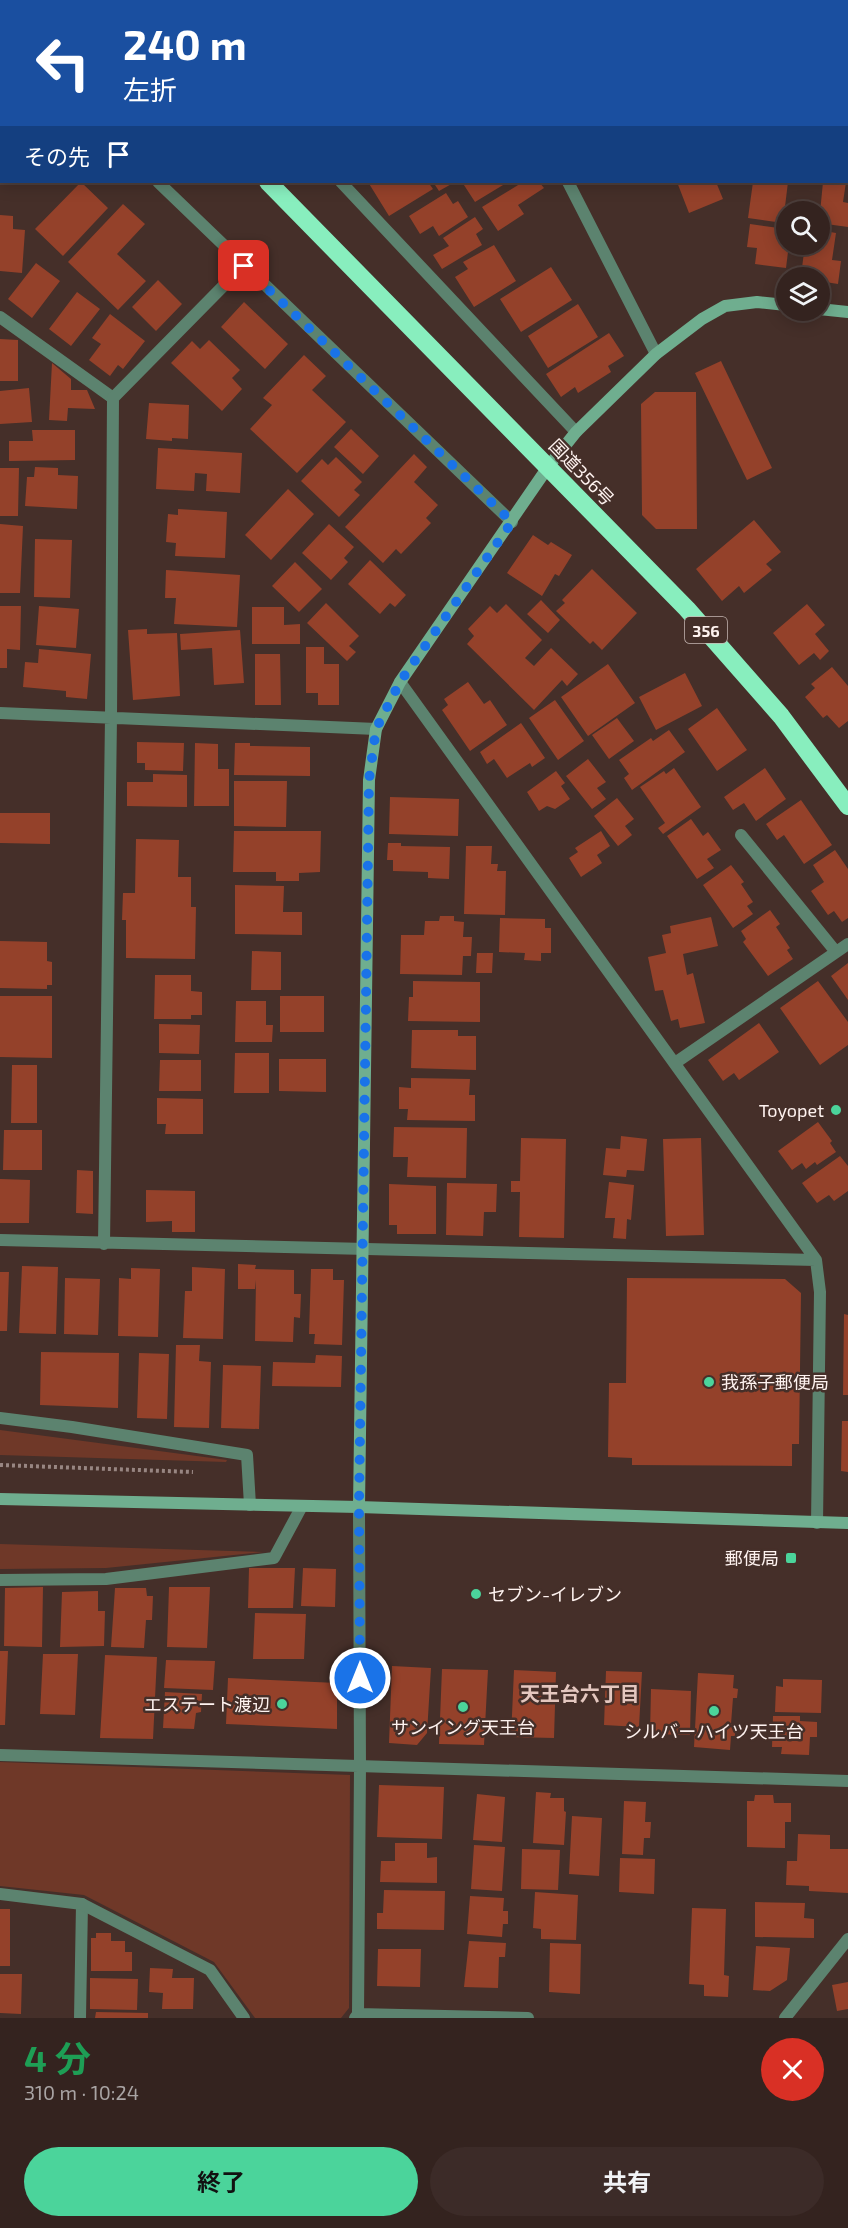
<!DOCTYPE html>
<html lang="ja">
<meta charset="utf-8">
<style>
:root{--surface:#34231f;--page:#3c2b28;--text:#f1f3f6;--muted:#a9a4a4;--line:#4e403d;--accent:#4bd49b}
body{margin:0;font-family:"Exo 2","Noto Sans JP",sans-serif;background:var(--page);color:var(--text);height:100vh;display:flex;flex-direction:column;font-size:22px;white-space:nowrap}
*{box-sizing:border-box;margin:0}
p{font-size:20px;color:var(--muted)}
.icon{flex:none;width:33px;height:33px;fill:none;stroke:currentColor;stroke-width:2;stroke-linecap:round;stroke-linejoin:round}
.map{position:relative;height:2018px;overflow:hidden}
.sheet{display:flex;flex-direction:column;background:var(--surface);flex:1}
.sheet>*{flex:none}
.hud{position:absolute;left:0px;top:0px;width:849px;height:183px;box-shadow:0 3px 15px #0003,0 0 0 2px var(--line);background:#1a4fa0;color:#fff;overflow:hidden}
.buttons{position:absolute;left:776px;top:201px;display:grid;gap:12px}
.buttons a{display:grid;place-items:center;width:54px;height:54px;border-radius:50%;background:var(--surface);box-shadow:0 3px 15px #0003,0 0 0 2px var(--line);font-size:30px}
.pin{position:absolute;display:grid;place-items:center;width:51px;height:51px;color:#fff;margin:-26px;border-radius:12px;box-shadow:0 3px 9px #0006}
.me{position:absolute;width:66px;margin:-33px;rotate:0deg;stroke-linejoin:round;filter:drop-shadow(0 0 4px #0008)}
.turn{display:flex;align-items:center;gap:21px;height:126px;padding:0 24px;font-size:27px}
.turn .icon{width:78px;height:78px;stroke-width:2.5}
.turn b{display:block;font-size:42px;line-height:51px}
.then{display:flex;align-items:center;height:57px;padding:0 24px;background:#0003;gap:12px;font-size:22px}
.round{display:grid;place-items:center;flex:none;width:63px;height:63px;border-radius:32px;background:var(--page)}
.summary{display:flex;align-items:center;justify-content:space-between;height:102px;padding:0 24px}
h1{font-size:36px;font-weight:700;line-height:45px;color:#1e9e55}
.cta{display:flex;gap:12px;margin-top:auto;padding:12px 24px}
.cta a{flex:1;height:69px;border-radius:36px;background:var(--accent);color:#111;font-size:24px;font-weight:700;line-height:69px;text-align:center}
.cta a+a{background:var(--page);color:var(--text)}
.map>svg:first-child{display:block}
.green{fill:#6f3828}
.building{fill:#94412a}
.lines{fill:none;stroke-linecap:round;stroke-linejoin:round}
.path{stroke:#988682;stroke-width:4;stroke-dasharray:3 3;stroke-linecap:butt}
.lane{stroke:#5c836f;stroke-width:12}
.street{stroke:#5c836f;stroke-width:12}
.secondary{stroke:#6fae8f;stroke-width:12}
.highway{stroke:#88eebe;stroke-width:18}
.route{stroke:#1a73e8;stroke-width:10;stroke-dasharray:0 18}
.poi-dot{fill:#4bd49b;stroke:#452f29;stroke-width:2}
.labels{text-anchor:middle;dominant-baseline:central;stroke-width:5;stroke-linejoin:round;paint-order:stroke}
.shield{fill:#452f29;stroke:#c6b8b4;stroke-width:1.5}
.shield-label{font-size:16px;font-weight:bold;fill:#fef2ef}
.street-label{font-size:18px;fill:#fef2ef;stroke:#452f29}
.poi-label{font-size:18px;fill:#fef2ef;stroke:#452f29;text-anchor:end}
.neighbourhood-label{font-size:20px;font-weight:bold;fill:#e4c7bf;stroke:#452f29}
</style>
<div class="map">
<svg width="848" height="2018" viewBox="0 0 848 2018">
<rect width="100%" height="100%" fill="#452f29"/>
<!-- green -->
<path class="green" d="M0,1430L227,1460L226,1462L0,1455Z
M0,1544L263,1552L106,1568L0,1569Z
M0,1762L350,1775L349,2008L341,2018H255L214,1962L84,1895L0,1886Z"/>
<!-- building -->
<path class="building" d="M81,182L108,208L63,256L35,229Z
M368,182H428L433,189L389,216Z
M433,182H455L439,191Z
M462,182H508L475,202Z
M523,182H539L544,188L518,205L524,214L498,231L482,207Z
M677,182H716L723,199L689,213Z
M753,182H788L783,223L748,218Z
M823,182H846L843,202L848,203V227L819,223Z
M446,193L453,204L458,201L468,217L439,236L433,226L420,234L409,216Z
M123,204L145,224L117,254L146,281L118,310L68,262Z
M0,215L13,216V229L25,230L22,273L0,271Z
M475,217L483,229L476,234L482,245L442,269L433,255L449,246L443,238Z
M750,224L786,229V244H789L786,268L755,264L757,248L747,247Z
M819,230L836,233L832,260L841,261L838,284L819,281V278H814L815,270L802,268L805,244H819Z
M494,245L516,281L474,307L455,277L468,269L463,262Z
M36,263L60,281L32,318L8,299Z
M551,267L572,300L521,332L500,299Z
M158,280L182,304L156,331L132,307Z
M77,292L100,309L71,346L49,329Z
M244,302L288,344L265,369L221,327Z
M578,304L598,337L548,368L528,336Z
M110,314L145,341L123,369L118,365L110,376L89,360L101,344L92,338Z
M609,333L624,356L608,366L611,372L578,393L575,387L561,397L546,374Z
M0,339L18,340V381H0Z
M209,340L240,370L232,378L242,389L222,411L171,363L192,341L200,349Z
M304,355L326,376L312,390L346,422L297,473L250,429L272,405L263,398Z
M721,361L772,468L747,480L695,373Z
M52,363L71,379V390H87L95,409L68,408L67,421L49,420Z
M29,388L32,422L0,424V391Z
M655,392H696L697,529H656L642,515L641,404Z
M149,403L189,405L188,439L172,438V441L146,439Z
M351,429L379,456L363,474L334,447Z
M32,430H75V460L9,461V441H33Z
M158,448L242,453L240,493L206,491L207,474L195,473L194,491L156,489Z
M414,454L427,467L414,482L438,505L426,518L431,523L401,554L396,549L383,563L345,527Z
M336,457L362,482L354,490L360,495L339,517L301,481L322,459L328,465Z
M35,467L58,468V475L78,476L77,509L25,506L27,477H34Z
M0,468H19L18,516H0Z
M288,489L314,514L271,560L245,535Z
M178,509L227,512L225,558L175,556L176,543L166,542L168,514L178,515Z
M754,520L781,552L766,564L772,570L744,593L739,586L722,601L696,569Z
M0,524L23,526L20,593H0Z
M329,524L354,547L344,558L348,562L331,580L302,553Z
M533,535L548,545L551,542L572,555L559,576L555,574L542,596L507,573Z
M35,539L72,540L70,598L34,597Z
M370,560L406,595L395,607L390,603L380,614L348,584Z
M295,562L322,589L299,612L272,586Z
M592,569L637,613L602,650L593,641L590,644L556,611L565,603L562,600Z
M166,570L240,575L237,627L174,624L176,598H165Z
M541,600L560,620L548,633L527,614Z
M326,603L359,636L349,646L356,652L347,661L307,623Z
M506,604L542,640L525,658L534,666L551,648L578,674L567,686L562,680L534,710L467,644L474,636L468,629L490,606L497,613Z
M807,604L825,625L815,634L829,651L820,660L814,653L799,665L773,633Z
M0,606H21L20,650L7,649V668H0Z
M39,606L79,609L76,648L36,645Z
M252,607H284V625L300,624V644H252Z
M147,629V634L177,633L180,696L133,700L128,630Z
M240,630L244,683L214,685L212,648L181,650L180,634Z
M306,647H324V664H339V705H318V693H306Z
M39,649L91,654L87,699L66,697V691L23,687L25,662L38,663Z
M255,654H280L281,705H255Z
M608,664L635,703L588,736L561,697Z
M832,667L848,686V721L839,728L827,715L823,718L805,697L815,688L811,684Z
M685,673L702,706L656,730L639,697Z
M468,682L484,704L490,700L507,725L470,751L442,710L448,705L444,699Z
M555,700L584,741L558,760L529,718Z
M717,708L747,750L717,771L688,729Z
M617,718L634,741L609,759L592,735Z
M521,723L545,758L532,767L530,763L507,778L494,759L487,764L480,752Z
M669,730L685,752L632,790L624,778L629,774L619,760L651,738L653,741Z
M137,742L184,743L183,771L145,770V763H137Z
M195,743L218,744V769H229V806H194Z
M235,743H250V746L310,747V776L234,775Z
M588,759L606,782L597,788L606,799L592,809L566,776Z
M674,768L701,807L663,834L658,828L665,823L640,787L664,771L666,774Z
M765,768L786,799L756,821L744,803L733,810L724,797Z
M556,771L565,783L561,786L570,799L555,809L547,806L539,811L527,792Z
M153,774L187,775V807L127,806V782H153Z
M234,781H287L286,827L234,826Z
M390,797L459,799L458,836L389,834Z
M617,798L634,819L625,826L632,835L618,846L594,816Z
M801,800L832,845L804,864L784,835L777,840L766,824Z
M0,813H50V844L0,843Z
M691,819L703,836L708,832L721,850L707,859L714,868L697,879L667,836Z
M234,831H321L320,872L299,873V881H276V872H233Z
M601,831L610,846L597,855L602,863L581,877L569,858L578,852L575,848Z
M136,839L179,840L178,877H191V907H196L195,959L126,958V920H122L123,893H135Z
M388,843H401V846L450,847L449,879L428,878V872L393,871V860H387Z
M466,846H492L491,864H498L497,871H506L505,915L464,914Z
M835,850L848,869V918L842,922L834,911L828,915L811,891L824,882L813,865Z
M731,865L744,882L741,884L753,902L747,906L753,914L733,928L703,885Z
M235,885L284,886L283,912H302V935L235,934Z
M770,910L780,924L776,927L790,948L787,950L793,959L768,976L743,942L746,939L741,931Z
M440,916H454V921L464,922L463,937H472L471,956H463L462,975L400,974L401,935H424L425,921H439Z
M711,917L718,946L683,954L687,975L693,973L705,1023L680,1028L678,1019L671,1021L663,990L655,991L648,957L666,953L662,935L671,933L670,926Z
M500,918L545,919V928H551V953H541V961L524,960L525,953L499,952Z
M0,941L47,942V961L52,962V985H47V989L0,988Z
M252,951L281,952V990H251Z
M477,953H493L492,973H476Z
M848,963V1000L831,976Z
M155,975H191V991L202,992V1015H191V1019H154Z
M413,981L480,982V1022L408,1021L409,997H413Z
M818,981L848,1022V1045L820,1065L780,1008Z
M0,996H52V1058L0,1057Z
M280,996H324V1032H280Z
M236,1001H266V1025H273L272,1042H235Z
M759,1023L779,1052L739,1080L734,1073L723,1081L708,1060Z
M159,1024L200,1025L199,1054L159,1053Z
M412,1030H458V1036H476V1070L411,1068Z
M235,1053H269V1093H234Z
M279,1059H326V1092L279,1091Z
M160,1060H201V1091H159Z
M12,1065H37V1123H11Z
M411,1078L470,1079L469,1095H475V1121L407,1120L408,1109H399V1087L411,1088Z
M157,1098L203,1099V1134H165L166,1124H157Z
M818,1122L832,1141L830,1143L836,1152L817,1165L815,1162L806,1169L802,1163L792,1170L778,1151Z
M394,1127L467,1128L466,1178L407,1177L408,1157H393Z
M4,1130H42V1170H3Z
M621,1136L647,1139L644,1171L627,1170L626,1177L603,1175L606,1148L620,1149Z
M521,1138L566,1139L564,1238L519,1237L520,1192H511V1181H520Z
M701,1138L704,1235L666,1236L663,1139Z
M840,1156L848,1166V1191L834,1201L829,1195L817,1203L802,1183Z
M77,1170L93,1171V1214L76,1213Z
M0,1179L30,1180L29,1223H0Z
M609,1182L634,1185L631,1220L627,1219L626,1239L613,1238L615,1218H605Z
M447,1183L497,1184L496,1212H484L483,1236L446,1235Z
M389,1184L436,1186V1234H397V1225H389Z
M146,1190L195,1191V1232H172V1221L146,1222Z
M238,1264L256,1265L255,1269L294,1270V1294H301L300,1318L294,1317L293,1342L255,1341L256,1280L255,1289H238Z
M22,1266L58,1267L56,1334L19,1333Z
M192,1267L225,1269L223,1339L183,1338L185,1291H192Z
M131,1268L160,1269L158,1337L118,1336L119,1278L131,1279Z
M311,1269H333V1280H344L342,1345L314,1344L315,1334H309Z
M0,1272H9L7,1331H0Z
M65,1278L100,1279L98,1335L64,1334Z
M627,1278L785,1279L801,1293L799,1444H792V1466L632,1465V1458L608,1457L609,1383H626Z
M844,1314L848,1315V1395H843Z
M176,1345H200L199,1361L211,1362L209,1428L174,1427Z
M41,1352L119,1353L118,1408L40,1405Z
M139,1353L169,1354L167,1419L137,1418Z
M316,1355L342,1356L341,1387L272,1386L273,1362L315,1363Z
M223,1365L261,1366L259,1429L221,1428Z
M842,1421H848V1472L841,1471Z
M249,1568H295L293,1608H248Z
M303,1568L336,1569L335,1607L301,1606Z
M43,1587L42,1647L4,1646L5,1588Z
M169,1587H210L207,1648L167,1647Z
M115,1588H146L147,1596H153L152,1620H146L144,1648L111,1647Z
M98,1591V1611H105L104,1646L60,1647L62,1592Z
M255,1613L306,1614L304,1659H253Z
M0,1651H8L5,1725H0Z
M43,1654H78L75,1715L40,1714Z
M105,1655L157,1657L153,1739L100,1738Z
M166,1660L215,1661L213,1690L164,1688Z
M392,1666L431,1668L427,1733L417,1745L389,1743Z
M442,1669L488,1670L484,1745L439,1744Z
M514,1670L556,1672L554,1738L511,1737Z
M606,1671L642,1672L639,1727L604,1725Z
M698,1673L734,1675L733,1688L738,1689L737,1698H733L731,1724H735V1736H731L730,1750L694,1747Z
M228,1678L337,1683V1729L226,1724Z
M783,1679L822,1680L821,1713L775,1712L776,1686L783,1687Z
M651,1689L691,1691L690,1735L650,1734Z
M165,1692L202,1694L201,1712L196,1713L194,1729L163,1728Z
M773,1716H800V1721L817,1722V1737H810L809,1755L781,1754L782,1747H772Z
M379,1785L444,1787L442,1839L377,1837Z
M536,1792L551,1793L550,1798H564V1811L566,1812L564,1845L533,1843Z
M477,1794L505,1797L502,1842L473,1840Z
M755,1795H773L774,1803H791V1822H785V1848L747,1847V1801H754Z
M624,1801L646,1802L645,1822H651L650,1838H644L643,1855L622,1854Z
M572,1816L602,1818L599,1876L569,1874Z
M798,1834L830,1835V1849H848V1893L809,1891V1886L786,1885L787,1861H797Z
M395,1843H427V1858L437,1857V1883L380,1882L381,1861H395Z
M474,1845L505,1847L502,1891L471,1889Z
M522,1849L560,1850L558,1890L521,1889Z
M620,1858L655,1859L654,1894L619,1892Z
M384,1890L445,1891L444,1930L377,1929V1913H383Z
M535,1892L578,1895L576,1940L541,1939V1929L533,1928Z
M470,1896L504,1898L503,1911H508V1924H503L502,1937L467,1934Z
M755,1902L805,1903L804,1918L814,1919V1938L755,1937Z
M692,1908L726,1909L724,1975L729,1976L728,1997L704,1996V1985L689,1984Z
M0,1909H10V1966H0Z
M96,1933H111V1941H125V1952H132V1971H91V1938H96Z
M469,1941L506,1943L505,1957H499L498,1988L464,1987Z
M550,1943L581,1944L580,1994L549,1992Z
M756,1946L790,1948L787,1980L770,1991L753,1990Z
M378,1949H421L420,1987L377,1986Z
M150,1968L173,1969L172,1978H194L193,2009H162L163,1993L149,1992Z
M0,1974H22L21,2014L0,2013Z
M90,1978L138,1979L137,2010L90,2009Z
M848,1982V2009L837,2011L832,1985Z
M96,2012L148,2013V2018H95Z"/>
<g class="lines">
<!-- path -->
<path class="path" d="M0,1465L193,1472"/>
<!-- lane -->
<path class="lane" d="M0,317L113,398
M741,835L836,952
M675,1063L848,944
M80,2018L82,1904"/>
<!-- street -->
<path class="street" d="M170,0L171,2
M473,0L474,2
M706,2L707,0
M0,26L2,27
M158,182L512,522
M341,182L576,432
M568,182L656,354
M400,682L816,1260L820,1292L817,1523
M0,713L376,729
M0,1240L816,1260
M104,1244L111,717L113,398L244,265
M0,1418L72,1427L247,1455L250,1505
M0,1580L106,1579L274,1558L302,1506
M0,1755L848,1781
M0,1894L82,1904L210,1970L244,2018
M358,2014L528,2018
M355,2018L358,2014L360,1767L359,1507
M785,2018L848,1939"/>
<!-- secondary -->
<path class="secondary" d="M819,309L848,312
M0,1499L359,1507L848,1523
M359,1507L369,780L376,729L400,682L548,467L576,432L656,354L702,319L725,306L757,302L786,305"/>
<!-- highway -->
<path class="highway" d="M90,0L91,2
M268,182L687,609L781,716L848,806"/>
</g>
<g class="lines">
<!-- route -->
<path class="route" d="M244,266L512,522L400,682L376,729L369,780L359,1507L360,1678"/>
</g>
<!-- markers -->
<g class="poi-dot">
<circle cx="836" cy="1110" r="6"/>
<circle cx="709" cy="1382" r="6"/>
<rect x="785" y="1552" width="12" height="12" rx="3"/>
<circle cx="476" cy="1594" r="6"/>
<circle cx="282" cy="1704" r="6"/>
<circle cx="463" cy="1707" r="6"/>
<circle cx="714" cy="1711" r="6"/>
</g>
<g class="labels">
<!-- shield labels -->
<rect class="shield" x="685" y="617" width="42" height="26" rx="4.5"/>
<g class="shield-label">
<text x="706" y="630">356</text>
</g>
<!-- street labels -->
<g class="street-label">
<text transform="translate(582 472) rotate(46)">国道356号</text>
</g>
<!-- poi labels -->
<g class="poi-label">
<text x="824" y="1110">Toyopet</text>
<text x="721" y="1382" text-anchor="start">我孫子郵便局</text>
<text x="779" y="1558">郵便局</text>
<text x="488" y="1594" text-anchor="start">セブン-イレブン</text>
<text x="270" y="1704">エステート渡辺</text>
<text x="463" y="1727" text-anchor="middle">サンイング天王台</text>
<text x="714" y="1731" text-anchor="middle">シルバーハイツ天王台</text>
</g>
<!-- neighbourhood labels -->
<g class="neighbourhood-label">
<text x="580" y="1693">天王台六丁目</text>
</g>
</g>
</svg>
<div class="buttons">
<a><svg class="icon" aria-label="search" viewBox="0 0 24 24"><circle cx="10" cy="10" r="6"/><path d="M15 15l6 6"/></svg></a>
<a><svg class="icon" aria-label="layers" viewBox="0 0 24 24"><path d="M12 4l9 5-9 5-9-5zM3 14l9 5 9-5"/></svg></a>
</div>
<div class="pin" style="left:244px;top:266px;background:#d93025"><svg class="icon" aria-label="arrive" viewBox="0 0 24 24"><path d="M6 21V4h12l-3 4 3 4H6"/></svg></div>
<svg class="me" style="left:360px;top:1678px" viewBox="-20 -20 40 40"><circle r="17" fill="#1a73e8" stroke="#fff" stroke-width="3"/><path d="M0-11L8 9 0 5-8 9z" fill="#fff"/></svg>
<div class="hud">
<div class="turn"><svg class="icon" aria-label="left" viewBox="0 0 24 24"><path d="M17 20v-9H6M10 6l-5 5 5 5"/></svg><div><b>240 m</b>左折</div></div>
<div class="then">その先<svg class="icon" aria-label="arrive" viewBox="0 0 24 24"><path d="M6 21V4h12l-3 4 3 4H6"/></svg></div>
</div>
</div>
<section class="sheet">
<div class="summary"><div><h1>4 分</h1><p>310 m · 10:24</p></div><a class="round" style="background:#d93025;color:#fff"><svg class="icon" aria-label="close" viewBox="0 0 24 24"><path d="M6 6l12 12M18 6L6 18"/></svg></a></div>
<div class="cta"><a>終了</a><a>共有</a></div>
</section>
